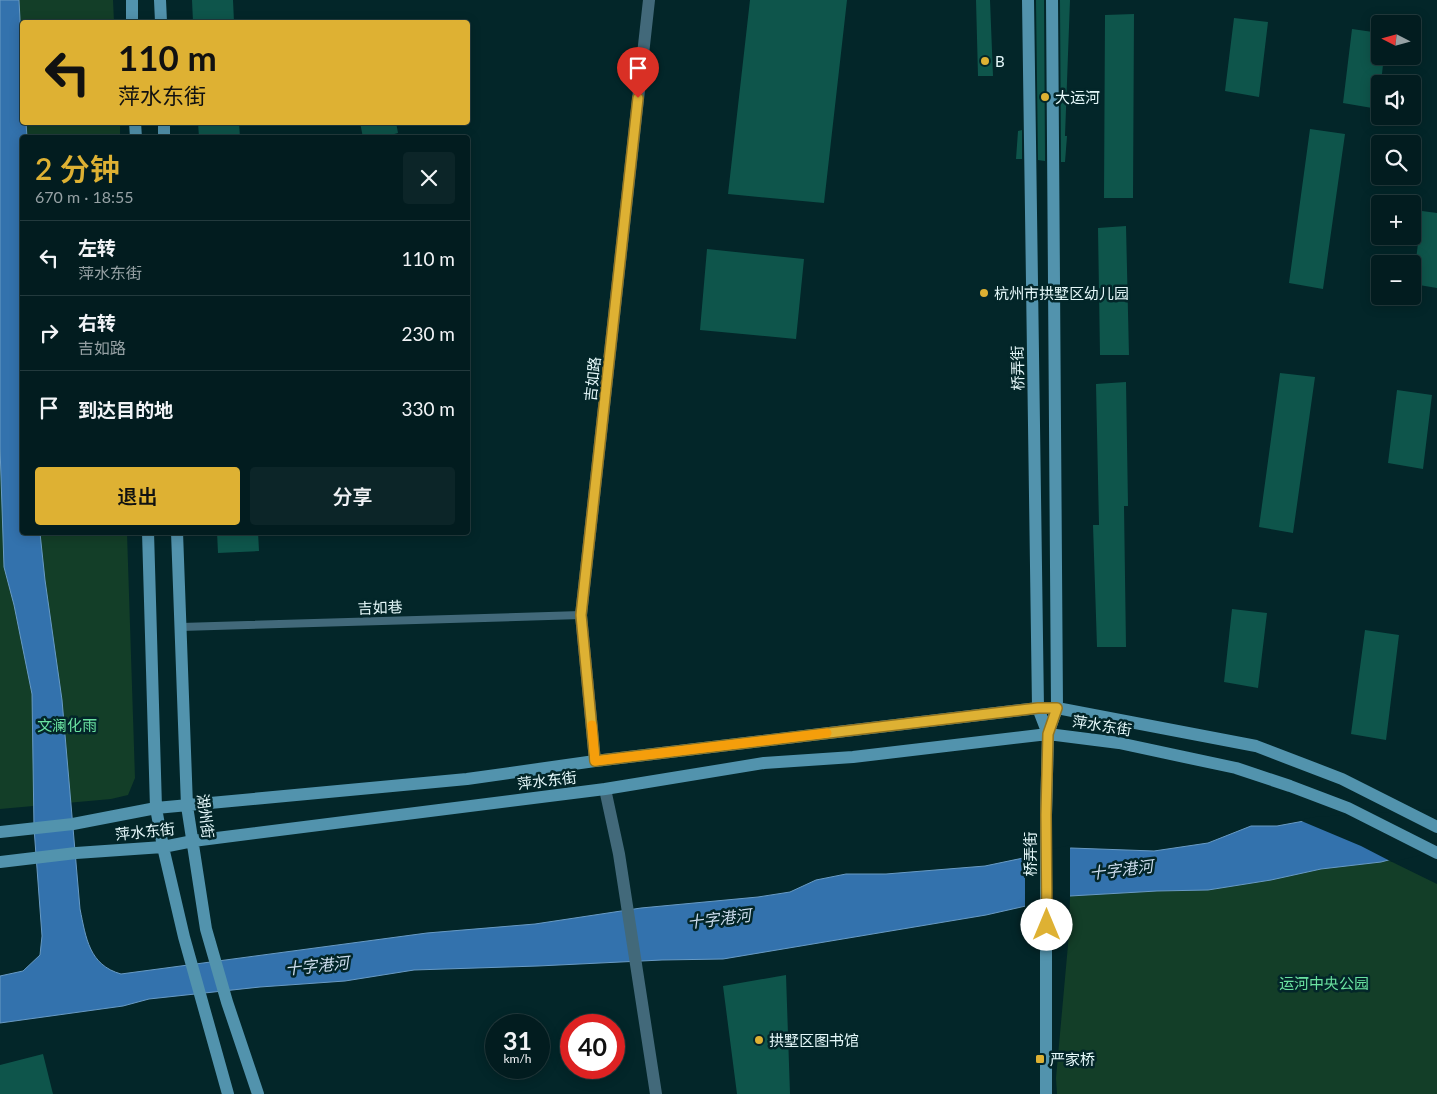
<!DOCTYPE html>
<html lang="zh">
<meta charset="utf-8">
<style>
:root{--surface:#021c1f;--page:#0c2528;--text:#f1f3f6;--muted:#96a1a4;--line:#233a3d;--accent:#deb133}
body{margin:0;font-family:Lato,"Noto Sans SC",sans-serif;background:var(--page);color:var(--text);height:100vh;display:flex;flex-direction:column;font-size:19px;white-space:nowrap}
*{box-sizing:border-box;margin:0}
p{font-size:16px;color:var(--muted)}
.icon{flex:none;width:28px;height:28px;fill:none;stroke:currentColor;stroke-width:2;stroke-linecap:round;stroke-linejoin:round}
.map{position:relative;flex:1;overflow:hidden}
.drawer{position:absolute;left:20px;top:135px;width:450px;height:400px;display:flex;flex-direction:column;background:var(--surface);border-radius:5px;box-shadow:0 2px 12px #0003,0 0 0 1px var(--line)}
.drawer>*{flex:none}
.guide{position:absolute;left:20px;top:20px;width:450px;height:105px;border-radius:5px;box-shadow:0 2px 12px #0003,0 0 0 1px var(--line);background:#deb133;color:#111;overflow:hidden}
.needle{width:32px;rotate:276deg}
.controls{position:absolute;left:1371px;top:15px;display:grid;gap:10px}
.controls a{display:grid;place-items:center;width:50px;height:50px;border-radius:5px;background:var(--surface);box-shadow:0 2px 12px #0003,0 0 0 1px var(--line);font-size:25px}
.speed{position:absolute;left:485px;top:1014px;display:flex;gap:10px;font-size:25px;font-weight:700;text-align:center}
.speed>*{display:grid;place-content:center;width:65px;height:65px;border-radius:50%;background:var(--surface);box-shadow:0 2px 12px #0003,0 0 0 1px var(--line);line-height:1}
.speed small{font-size:12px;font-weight:400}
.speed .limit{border:8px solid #d22;background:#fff;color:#111}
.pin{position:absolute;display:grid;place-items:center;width:42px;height:42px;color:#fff;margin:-51px -21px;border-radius:50% 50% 50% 0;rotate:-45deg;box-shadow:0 0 5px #0007}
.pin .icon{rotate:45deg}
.me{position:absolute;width:55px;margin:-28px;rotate:0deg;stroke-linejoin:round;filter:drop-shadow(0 0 4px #0008)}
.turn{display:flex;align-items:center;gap:18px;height:105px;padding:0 15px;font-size:22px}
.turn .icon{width:65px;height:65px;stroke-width:2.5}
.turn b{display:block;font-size:35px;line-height:42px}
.round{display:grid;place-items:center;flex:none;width:52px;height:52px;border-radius:5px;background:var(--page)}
.overview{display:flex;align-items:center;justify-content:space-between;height:85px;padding:0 15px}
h1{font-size:30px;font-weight:600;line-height:38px;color:var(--accent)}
.button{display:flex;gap:10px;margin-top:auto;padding:10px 15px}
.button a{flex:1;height:58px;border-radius:5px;background:var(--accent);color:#111;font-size:20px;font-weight:600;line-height:58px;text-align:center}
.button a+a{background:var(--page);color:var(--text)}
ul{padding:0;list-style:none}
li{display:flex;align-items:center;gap:15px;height:75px;padding:0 15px;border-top:1px solid var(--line)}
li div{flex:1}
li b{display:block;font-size:19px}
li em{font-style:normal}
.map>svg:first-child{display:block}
.green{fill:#133e28}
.water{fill:#3372ad;stroke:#689ac4}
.pier{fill:#032629}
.building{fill:#0e554b}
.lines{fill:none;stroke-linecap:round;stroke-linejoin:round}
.lane{stroke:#42697a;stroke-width:8}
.street{stroke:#42697a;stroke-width:12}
.secondary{stroke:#5293ad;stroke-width:12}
.route-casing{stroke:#907321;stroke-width:12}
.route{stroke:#deb133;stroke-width:9}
.slow{stroke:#f59e0b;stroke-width:9}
.poi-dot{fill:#deb133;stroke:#032629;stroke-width:2}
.labels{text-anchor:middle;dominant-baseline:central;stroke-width:5;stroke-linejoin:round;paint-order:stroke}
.poi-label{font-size:15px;fill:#e5f8fa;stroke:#032629;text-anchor:start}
.street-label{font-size:15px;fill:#e5f8fa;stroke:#032629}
.park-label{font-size:15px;fill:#6ae2a1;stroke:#032629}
.water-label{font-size:16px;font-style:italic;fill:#cdddee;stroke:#032629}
</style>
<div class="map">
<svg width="1437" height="1094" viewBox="0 0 1437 1094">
<rect width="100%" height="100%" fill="#032629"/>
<!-- green -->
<path class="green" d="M0,0H113L114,22H22V122L120,123V137L22,138V532L127,533L135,778L128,795L111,799L0,809Z
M1388,860L1437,884V1094H1057L1056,1078L1069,934L1070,896L1157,891L1208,890L1271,880L1321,869Z"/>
<!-- water -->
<path class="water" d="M0,0H19L22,59V122L26,123L27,137L22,138V532L40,533L45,580L62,700L80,909C86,938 89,965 121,974L427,933L535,924L641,908L758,897L790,892L816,880L846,874H886L985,866L1071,848L1154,851L1208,843L1251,826H1277L1315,819L1430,849L1381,862L1321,869L1271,880L1208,890L1157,891L1070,896L986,915L723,959L662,960L538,966L414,970L345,981L260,987L149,999L123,1006L0,1023V976L23,971L40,955L42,936L34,828L32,694L14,605L4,567L0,447Z"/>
<!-- pier -->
<path class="pier" d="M1437,809V851L1392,862L1361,846L1299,820L1315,817Z
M1070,845V899L1025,909V855Z"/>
<!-- building -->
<path class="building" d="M192,0H233L234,22H193Z
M750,0H847L824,203L728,194Z
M976,0H990L993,76H978Z
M1036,0H1044L1045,161L1038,160Z
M1060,0H1070L1065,136H1067L1065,162H1061Z
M1134,14L1133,198H1104L1105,15Z
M1234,18L1268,22L1259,97L1225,91Z
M1352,29L1380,33V56H1384L1378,109L1343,103Z
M198,122H239L240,138H199Z
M360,122H396L398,133L380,138H363Z
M1310,129L1345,134L1323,289L1289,283Z
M1022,130V159H1016L1018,131Z
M1422,211L1437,213V288L1413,284Z
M1126,226L1129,355H1100L1098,228Z
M707,249L804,259L796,339L700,330Z
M1280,373L1315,377L1293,533L1259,527Z
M1126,382L1128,506H1124L1126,647H1097L1093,525H1099L1096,384Z
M1397,390L1432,395L1423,469L1388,463Z
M217,532H258L259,551L218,553Z
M1232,609L1267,613L1258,688L1224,682Z
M1365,630L1399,635L1386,740L1351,734Z
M786,975L790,1094H737L723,986Z
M43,1054L53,1094H0V1065Z"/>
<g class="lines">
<!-- lane -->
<path class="lane" d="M181,627L581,615"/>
<!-- street -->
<path class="street" d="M595,761L581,615L649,0
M605,789L619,854L656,1094"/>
<!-- secondary -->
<path class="secondary" d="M132,0V22
M160,0L161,22
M1028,0L1038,708L1048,734
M135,122L136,138
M164,122V138
M148,532L156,808L163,847L184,937L228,1094
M177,532L187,806L206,929L227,1002L258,1094
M0,832L73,824L156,808L467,779L595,761L1038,708H1057L1256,746L1342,779L1437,827
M0,862L76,853L163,847L193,841L605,789L764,763L853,757L1048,734L1119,743L1236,768L1290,786L1348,808L1437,853
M1046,1094V815L1048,734L1057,708L1052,0"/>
</g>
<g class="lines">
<defs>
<path id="route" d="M638,98L581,615L595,761L1038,708H1057L1048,734L1046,815L1047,925"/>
</defs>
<!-- route casing -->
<use href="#route" class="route-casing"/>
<!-- route -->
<use href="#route" class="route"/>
<!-- slow -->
<path class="slow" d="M592,725L595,761L827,733"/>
</g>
<!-- markers -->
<g class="poi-dot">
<circle cx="985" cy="61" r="5"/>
<circle cx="1045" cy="97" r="5"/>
<circle cx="984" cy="293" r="5"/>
<circle cx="759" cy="1040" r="5"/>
<rect x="1035" y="1054" width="10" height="10" rx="2.5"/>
</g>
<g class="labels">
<!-- poi labels -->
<g class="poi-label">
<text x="995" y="61">B</text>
<text x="1055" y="97">大运河</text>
<text x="994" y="293">杭州市拱墅区幼儿园</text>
<text x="769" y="1040">拱墅区图书馆</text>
<text x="1050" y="1059">严家桥</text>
</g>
<!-- street labels -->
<g class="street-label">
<text transform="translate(1017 368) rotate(-91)">桥弄街</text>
<text transform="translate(592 379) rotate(-84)">吉如路</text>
<text transform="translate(380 607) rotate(-2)">吉如巷</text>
<text transform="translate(1102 725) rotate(9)">萍水东街</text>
<text transform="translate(547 780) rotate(-7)">萍水东街</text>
<text transform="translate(206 816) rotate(83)">湖州街</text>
<text transform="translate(145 831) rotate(-6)">萍水东街</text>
<text transform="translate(1030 854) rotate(-90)">桥弄街</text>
</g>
<!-- park labels -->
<g class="park-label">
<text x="67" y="725">文澜化雨</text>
<text x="1324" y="983">运河中央公园</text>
</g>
<!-- water labels -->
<g class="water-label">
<text transform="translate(1121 869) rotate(-7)">十字港河</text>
<text transform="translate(719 918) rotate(-7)">十字港河</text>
<text transform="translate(317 965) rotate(-6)">十字港河</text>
</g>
</g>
</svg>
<div class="controls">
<a><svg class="needle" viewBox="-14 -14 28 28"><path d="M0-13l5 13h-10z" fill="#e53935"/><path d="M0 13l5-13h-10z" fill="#96a1a4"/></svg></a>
<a><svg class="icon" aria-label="sound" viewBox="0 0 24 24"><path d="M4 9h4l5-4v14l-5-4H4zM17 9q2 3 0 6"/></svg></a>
<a><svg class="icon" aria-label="search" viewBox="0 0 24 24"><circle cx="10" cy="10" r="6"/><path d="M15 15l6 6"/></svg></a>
<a>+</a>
<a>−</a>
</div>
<div class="speed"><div>31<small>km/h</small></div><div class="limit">40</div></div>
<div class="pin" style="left:638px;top:98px;background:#d93025"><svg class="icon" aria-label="arrive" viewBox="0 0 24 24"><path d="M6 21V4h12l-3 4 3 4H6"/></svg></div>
<svg class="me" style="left:1047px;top:925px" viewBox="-20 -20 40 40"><circle r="19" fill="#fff"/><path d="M0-13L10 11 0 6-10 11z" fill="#deb133"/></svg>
<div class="guide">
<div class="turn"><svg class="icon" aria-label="left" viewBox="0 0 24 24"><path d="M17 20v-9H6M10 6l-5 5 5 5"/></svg><div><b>110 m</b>萍水东街</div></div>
</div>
<section class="drawer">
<div class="overview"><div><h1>2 分钟</h1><p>670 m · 18:55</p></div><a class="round"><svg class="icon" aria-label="close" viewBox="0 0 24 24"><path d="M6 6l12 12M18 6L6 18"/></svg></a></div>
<ul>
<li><svg class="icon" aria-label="left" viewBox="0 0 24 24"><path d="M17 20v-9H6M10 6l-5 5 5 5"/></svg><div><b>左转</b><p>萍水东街</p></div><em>110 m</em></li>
<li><svg class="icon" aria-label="right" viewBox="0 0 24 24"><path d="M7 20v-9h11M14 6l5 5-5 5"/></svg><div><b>右转</b><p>吉如路</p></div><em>230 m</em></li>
<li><svg class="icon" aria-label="arrive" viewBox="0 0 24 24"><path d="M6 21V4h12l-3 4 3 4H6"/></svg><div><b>到达目的地</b></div><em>330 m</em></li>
</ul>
<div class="button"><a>退出</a><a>分享</a></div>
</section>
</div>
